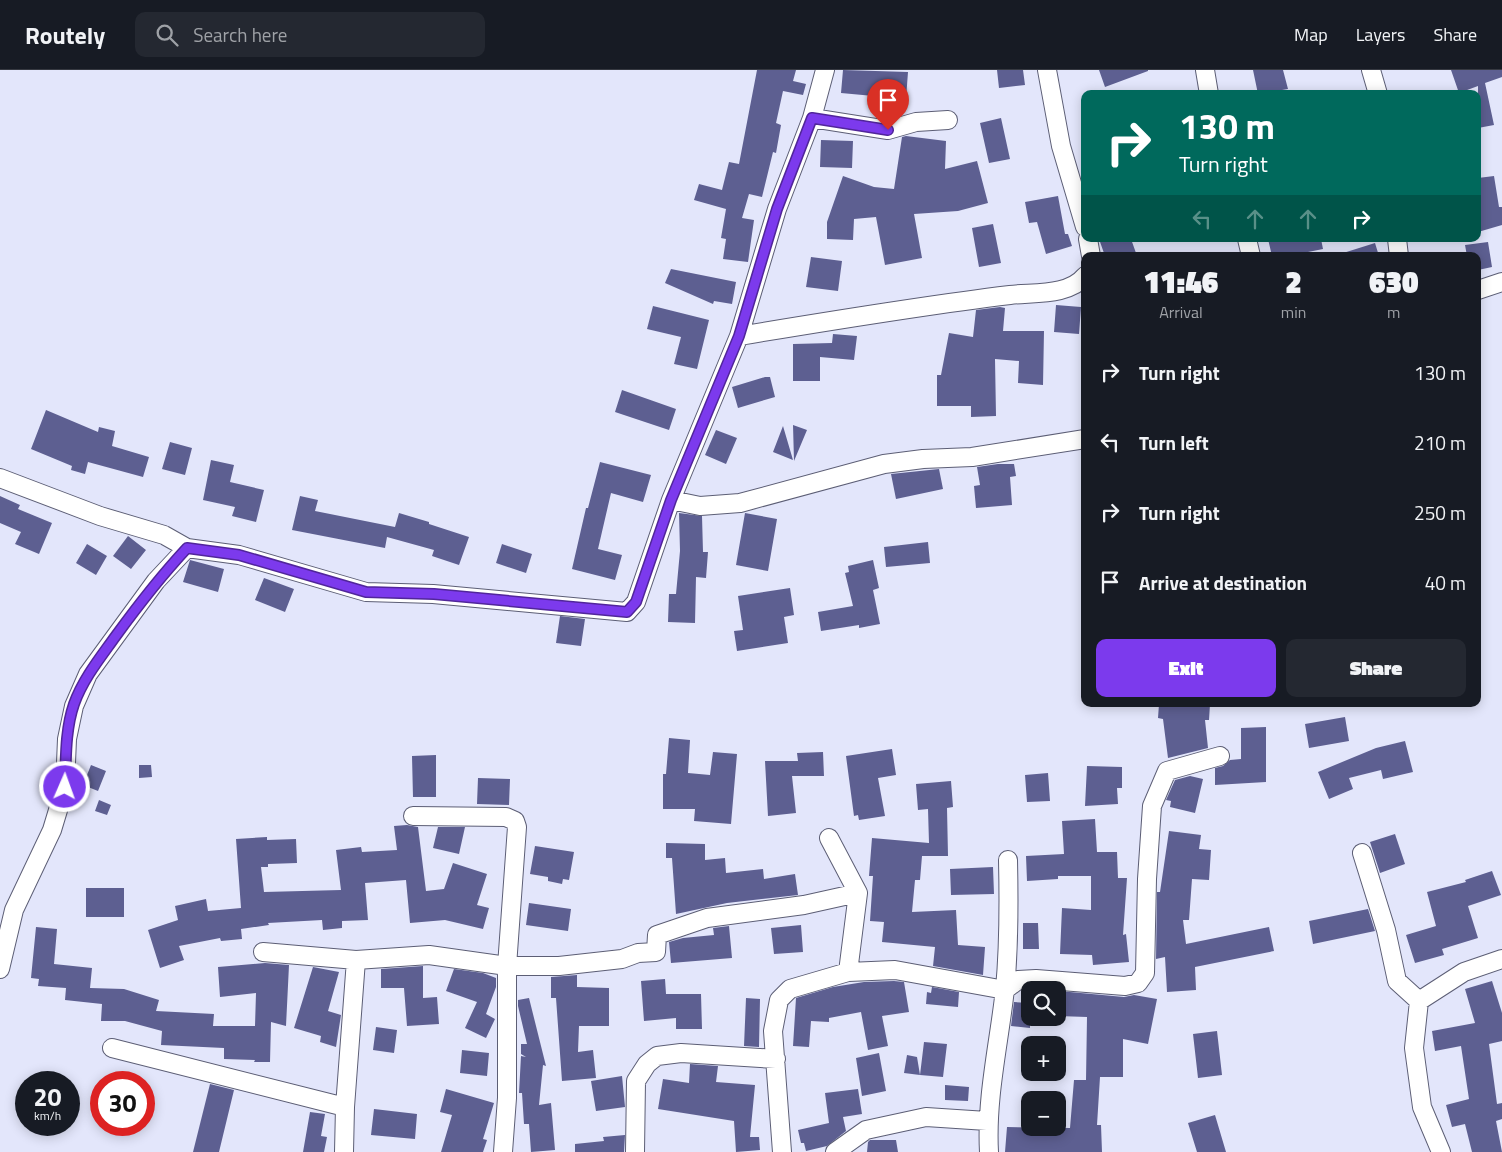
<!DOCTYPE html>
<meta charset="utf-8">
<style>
:root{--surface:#171b24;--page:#242831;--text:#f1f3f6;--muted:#9ea1a6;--line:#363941;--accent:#7c3aed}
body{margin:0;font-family:"Titillium Web",sans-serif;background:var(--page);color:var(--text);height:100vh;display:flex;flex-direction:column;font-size:19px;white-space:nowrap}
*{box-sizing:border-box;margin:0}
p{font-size:16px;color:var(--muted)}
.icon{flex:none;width:28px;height:28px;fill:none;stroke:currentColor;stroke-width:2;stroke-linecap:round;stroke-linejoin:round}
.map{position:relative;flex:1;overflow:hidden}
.panel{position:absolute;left:1081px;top:182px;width:400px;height:455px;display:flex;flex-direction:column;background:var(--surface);border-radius:10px;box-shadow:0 2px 12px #0003}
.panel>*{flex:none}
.guide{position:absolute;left:1081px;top:20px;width:400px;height:152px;border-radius:10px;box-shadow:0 2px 12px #0003;background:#00695c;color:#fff;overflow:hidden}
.buttons{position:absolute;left:1021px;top:911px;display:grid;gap:10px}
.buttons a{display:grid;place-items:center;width:45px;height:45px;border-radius:10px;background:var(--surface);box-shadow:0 2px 12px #0003;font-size:25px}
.speed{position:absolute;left:15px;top:1001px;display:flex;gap:10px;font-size:25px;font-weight:700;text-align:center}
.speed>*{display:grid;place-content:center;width:65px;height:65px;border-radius:50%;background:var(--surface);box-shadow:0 2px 12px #0003;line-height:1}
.speed small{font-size:12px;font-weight:400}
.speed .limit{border:8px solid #d22;background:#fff;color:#111}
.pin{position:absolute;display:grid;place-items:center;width:42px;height:42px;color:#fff;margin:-51px -21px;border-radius:50% 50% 50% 0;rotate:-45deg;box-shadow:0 0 5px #0007}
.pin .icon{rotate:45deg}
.me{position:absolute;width:55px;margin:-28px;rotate:2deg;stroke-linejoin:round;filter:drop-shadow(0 0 4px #0008)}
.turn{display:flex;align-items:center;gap:18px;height:105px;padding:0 15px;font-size:22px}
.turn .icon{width:65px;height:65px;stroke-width:2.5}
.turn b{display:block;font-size:35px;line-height:42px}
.lanes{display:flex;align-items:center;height:48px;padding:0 15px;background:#0003;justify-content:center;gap:25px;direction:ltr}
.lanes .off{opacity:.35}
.eta{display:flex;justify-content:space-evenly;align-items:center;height:85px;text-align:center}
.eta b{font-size:30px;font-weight:800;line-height:35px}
.cta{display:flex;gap:10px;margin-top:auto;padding:10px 15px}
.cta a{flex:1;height:58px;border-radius:10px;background:var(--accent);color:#fff;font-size:20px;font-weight:800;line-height:58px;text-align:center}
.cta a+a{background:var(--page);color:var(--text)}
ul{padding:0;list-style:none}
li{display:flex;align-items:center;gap:15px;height:70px;padding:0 15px}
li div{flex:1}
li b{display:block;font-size:19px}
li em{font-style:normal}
header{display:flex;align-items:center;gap:30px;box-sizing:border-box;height:70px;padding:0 25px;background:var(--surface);border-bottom:1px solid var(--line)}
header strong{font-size:24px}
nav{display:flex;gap:28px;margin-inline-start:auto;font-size:18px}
.search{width:350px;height:45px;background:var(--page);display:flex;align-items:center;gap:12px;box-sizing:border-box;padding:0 18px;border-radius:10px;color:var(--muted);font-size:19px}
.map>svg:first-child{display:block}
.building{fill:#5d5f91}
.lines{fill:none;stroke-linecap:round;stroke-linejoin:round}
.minor-casing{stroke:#5c5e75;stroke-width:20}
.minor{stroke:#fff;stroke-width:18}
.route-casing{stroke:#51269a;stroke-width:12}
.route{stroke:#7c3aed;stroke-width:9}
</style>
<header>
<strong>Routely</strong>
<div class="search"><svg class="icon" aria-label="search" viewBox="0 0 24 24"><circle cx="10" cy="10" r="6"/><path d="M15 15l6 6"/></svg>Search here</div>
<nav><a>Map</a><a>Layers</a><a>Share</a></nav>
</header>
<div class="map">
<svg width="1502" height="1082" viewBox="0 0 1502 1082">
<rect width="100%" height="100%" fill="#e3e6fb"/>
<!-- building -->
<path class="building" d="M757,0H796L793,11L806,14L803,25L783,21L776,53L781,55L776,83L773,82L762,127L749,124L742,148L754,150L748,192L723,189L726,169L721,168L726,139L694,130L699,114L722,120L729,92L739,94Z
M843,0L908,2L906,29L841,23Z
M997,0H1023L1025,15L999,18Z
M1099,0H1148V1L1105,17Z
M1253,0H1283L1288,19L1258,24Z
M1451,0H1502V7L1485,13L1494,55L1478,58V16L1459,23Z
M1001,48L1010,89L989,93L980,53Z
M906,66L946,71L945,99L977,91L988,133L958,141L914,144L922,188L885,195L876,147L854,149L853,170L827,169V152L843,106L874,117L894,119L902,67Z
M821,70L853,71L852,98L820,97Z
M1494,106L1499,137H1502V155L1478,162V108Z
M1058,126L1065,164H1068L1072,176L1046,184L1037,152L1029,153L1025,132Z
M993,154L1001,193L979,197L972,158Z
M1099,169H1131L1136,183L1126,186H1105Z
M1268,169H1321L1323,179L1288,186H1272Z
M1488,172L1492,197L1478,200V186H1467L1465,175Z
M1375,173L1379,186H1341L1340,184Z
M811,187L842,191L838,221L806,217Z
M671,199L736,212L732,234L714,231L713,234L665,213Z
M1056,235L1081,237L1079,264L1054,262Z
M653,236L709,250L697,299L674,294L681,267L647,259Z
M1000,237L1005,238L1003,261H1044L1043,315L1018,313L1019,291L995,289L996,346L971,347V336H937V305H941L949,263L973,267L976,240Z
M833,264L857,266L854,290L820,287V311H793V274L832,273Z
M765,307H770L775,327L738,338L732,317Z
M622,320L676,339L669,360L615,342Z
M46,340L98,362L99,357L115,361L112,376L149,387L143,407L88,392L85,404L71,400L72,396L31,379Z
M793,355L807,360L794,391Z
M783,356L793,390L773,382Z
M716,360L737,368L726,394L705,385Z
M170,372L192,378L185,405L162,399Z
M211,390L234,395L230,412L264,420L256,452L232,446L235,437L203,430Z
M600,392L651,405L643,432L611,423L598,479L622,485L615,510L572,499L586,438H588Z
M998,394H1014L1016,406L1010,407L1012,435L976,438L974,416L980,415L977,397Z
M939,399L943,419L896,429L891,404Z
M0,426L20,435L18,439L52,453L39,484L15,474L21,462L0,453Z
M300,426L318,430L315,441L395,457L399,443L429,452V454L469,467L459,495L432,486L434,480L387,467L385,478L292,460Z
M679,443L702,446L703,482H708L706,508L696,507L695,553L668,552L669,524H676L680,481Z
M745,443L777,449L768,501L736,495Z
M128,466L146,480L131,499L113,486Z
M928,472L930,493L886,497L884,477Z
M87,474L107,486L96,505L76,493Z
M502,474L532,484L526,503L496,493Z
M190,490L224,499L218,522L183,512Z
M873,490L879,518L873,520L880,554L859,558V555L821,561L818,542L853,536L845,503L849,502L848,496Z
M264,508L294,519L285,542L255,530Z
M790,518L794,545L784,547L788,573L737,581L734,561L743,560L738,526Z
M560,546L585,549L581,576L556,573Z
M1159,634H1210L1209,650H1205L1208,678L1168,688L1163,649L1158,648Z
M1345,647L1349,671L1309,678L1305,654Z
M1266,657V712L1215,715V698L1223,696L1230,690L1241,689V658Z
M669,668L690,670L688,703L710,705L713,682L737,684L731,754L694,751L695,739H663V704H666Z
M1405,671L1413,702L1383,709L1381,700L1349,708L1353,719L1329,729L1318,702L1376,678Z
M892,679L896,705L878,708L885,746L859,750L858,745L854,746L846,686Z
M823,682L824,706H792L796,743L768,746L765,691H798L797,683Z
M436,685V727H413L412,686Z
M91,695L106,701L98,721L83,715Z
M139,695H151L152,707L139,708Z
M1087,696L1122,697V718H1117L1118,734L1085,736Z
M1048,703L1050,731L1027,732L1025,705Z
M1190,706L1203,709L1195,743L1170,737L1171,731L1166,730L1175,710Z
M478,708L510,709L509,735L477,734Z
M951,711L953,737L947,738L948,786H922L920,810H915L912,842L956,840L958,875L985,877L983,905L933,896L935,877L882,872L884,852L870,851L873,806H869L872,768L929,773L928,739L918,740L916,714Z
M99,730L111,735L107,745L95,741Z
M1095,749L1097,782H1117L1118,808H1127L1123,865L1126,864L1129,892L1093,895L1092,885L1060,884L1062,838L1091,840V806H1058V809L1027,811L1026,786L1064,784L1062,751Z
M407,755L418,757L426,821L444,819L453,793L487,804L477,835L489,838L483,859L445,850L410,853L406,810L365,813L368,850L342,851V858L323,860L322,850L268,853L269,855L241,859L242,869L221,871L220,868L179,876L184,890L160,898L148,860L178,850L175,836L206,829L208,841L241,838L236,769L267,767V770L296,769L297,793L268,794V797H261L264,822L341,820L336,780L361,777L362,782L397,780L394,756Z
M438,757H465L459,784L433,778Z
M1169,761L1201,765L1199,779L1211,780L1209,810L1192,809L1189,850H1183L1186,874L1269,857L1274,881L1195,897L1196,920L1167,922L1165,887L1156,889L1157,822H1160Z
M1395,764L1405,794L1380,803L1370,772Z
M666,773L705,774V790L725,788L726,803L763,799L764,809L795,804L798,825L727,833L676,844L672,788H666Z
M535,776L574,782L569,810L563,809L562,814L548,811V807L530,804Z
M993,797L994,824L951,825L950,799Z
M1492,801L1501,825L1468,836L1478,868L1442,879L1444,885L1415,893L1406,865L1436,856L1427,822L1466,812L1465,810Z
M86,818H124V847H86Z
M529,833L571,839L568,861L526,855Z
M1368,839L1375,861L1313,874L1309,851Z
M1023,853H1038L1039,879H1023Z
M801,855L803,882L774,884L771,858Z
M729,856L732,888L671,893L669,872L683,868L714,865L713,858Z
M36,857L57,859L54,894L92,898L90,918L124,919L159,930L156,941L214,944L213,956H255L256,923L220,927L218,897L265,893L289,895L286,956L271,952L270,992H254L255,990L224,989V978L161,975L162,961L125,951H101L102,934L65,930L66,918L38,916L39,909L31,908Z
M423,896V928L437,927L439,954L407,956L404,918H381V899Z
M313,897L339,902L328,941L341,945L336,977L320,972L321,966L294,958Z
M454,899L483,903L496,908V917L486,944L495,949L486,968L465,958L477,932L446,921Z
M577,905V917L609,918V956H579L578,982L593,980L596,1008L562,1011L556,928H551V907Z
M665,909L666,924H701L702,959H676V948L644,951L641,911Z
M894,911L904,912L909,942L882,946L888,976L868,980L861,942L829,948V952L811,951L809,977L793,976L796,928L833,917L864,912Z
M1492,911L1502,943V971L1489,974L1497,1034L1502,1033V1049L1496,1051L1502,1082H1472L1465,1054L1452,1057L1446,1035L1469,1029L1461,976L1435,981L1432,961L1475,953L1465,919Z
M932,917L959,922L958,937L926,934L927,922L931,923Z
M1059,921L1124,927L1134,925L1157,929L1148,974L1123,969V1007H1100L1097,1055H1101L1102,1082H1005L1007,1057L1070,1058L1074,1010H1086L1087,947L1058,946Z
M529,928L546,996L543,995L539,1035L551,1033L555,1080L531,1082L529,1054H524L522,1023H519L521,986L526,987L521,984V974H527L518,936V930Z
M746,928L760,929L759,977L744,976Z
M1014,932L1030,933V958L1011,956Z
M376,957L397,960L394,983L373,980Z
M1217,961L1222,1005L1198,1008L1193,964Z
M924,972L947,974L943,1007L920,1005Z
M462,980L489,983L487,1006L460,1003Z
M879,983L886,1021L862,1026L856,988Z
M907,985L917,987L920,1005L904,1003Z
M690,994L718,996L716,1012L755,1015L750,1067H759L760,1080L736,1082L734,1051L658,1039L663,1009L689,1013Z
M622,1006L625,1037L596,1041L591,1011Z
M210,1014L234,1020L219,1082H193Z
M945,1015L969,1017L968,1031L945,1030Z
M446,1019L494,1033L483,1069L487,1070L483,1082H441L452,1045L440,1042Z
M858,1019L862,1044L843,1047L846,1061L827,1076L806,1081L804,1073H801L798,1060L829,1053L825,1023Z
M374,1039L417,1044L415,1069L371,1065Z
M310,1042L325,1044L321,1066L327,1067L324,1082H303Z
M1215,1045L1226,1082H1197L1188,1053Z
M625,1065L624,1082H575V1074L604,1071L603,1067Z
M870,1070H896L898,1082H867L868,1072Z"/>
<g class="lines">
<defs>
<path id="minor" d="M1047,0L1061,76L1085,157
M1205,0L1209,24
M1371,0L1378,24
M812,48L888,60L916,52L948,50
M1088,169L1091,186
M1247,169L1251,186
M1397,169L1399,186
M1478,220L1502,212
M739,266C829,251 919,236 1010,225C1033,222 1069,226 1085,206
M0,408L100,446L164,465L187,478L239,485L366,522L433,524L627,542L636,532L671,430L739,266L777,139L812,48L825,0
M671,430L700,436L740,433L884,394L923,389L972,387L1085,369
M413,746L506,747L515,751L517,757L507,896V1028L503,1082
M829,768L858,823L848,902
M1362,783L1386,860L1397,911L1419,931
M263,882L356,890
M0,899L14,840L52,760L65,717L67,669L74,636L88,604L156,511L187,478
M1419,931L1414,978L1422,1037L1441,1082
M1419,931L1464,902L1502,889
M112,978L345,1037
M344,1082L345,1037L356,890L429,885L507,896H559L622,889L638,883L656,882L657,865L707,848L804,835L858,823
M635,1082L636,1011L647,994L657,986L681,983L776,989
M782,1082L773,961L779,930L790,919L848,902L895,900L1005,920L1018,910L1036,909L1125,916L1138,913L1145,903L1147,809L1152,736L1167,701L1220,686
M835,1082L866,1060L926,1047L987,1051
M989,1082C986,1027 999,974 1005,919C1009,876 1009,833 1008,790"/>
</defs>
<!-- minor casing -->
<use href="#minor" class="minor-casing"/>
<!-- minor -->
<use href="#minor" class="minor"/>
</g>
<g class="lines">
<defs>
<path id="route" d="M65,717C66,690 65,660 74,634C83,609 100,588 115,567C139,534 160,507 187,478L239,485L366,522L434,524L627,542L636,532L671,430L739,266L777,139L812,48L888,60"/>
</defs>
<!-- route casing -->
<use href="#route" class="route-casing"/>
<!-- route -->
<use href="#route" class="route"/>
</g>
</svg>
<div class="buttons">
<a><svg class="icon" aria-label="search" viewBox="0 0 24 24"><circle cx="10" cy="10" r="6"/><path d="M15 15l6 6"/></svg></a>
<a>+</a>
<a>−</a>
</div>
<div class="speed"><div>20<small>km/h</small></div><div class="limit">30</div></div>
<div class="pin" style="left:888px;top:60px;background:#d93025"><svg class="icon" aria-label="arrive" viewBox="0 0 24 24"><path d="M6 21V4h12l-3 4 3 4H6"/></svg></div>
<svg class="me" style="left:65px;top:717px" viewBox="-20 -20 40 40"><circle r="17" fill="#7c3aed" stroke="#fff" stroke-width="3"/><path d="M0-11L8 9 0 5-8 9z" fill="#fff"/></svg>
<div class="guide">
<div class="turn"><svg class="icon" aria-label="right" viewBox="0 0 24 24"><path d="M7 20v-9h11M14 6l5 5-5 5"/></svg><div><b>130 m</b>Turn right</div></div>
<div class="lanes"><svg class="icon off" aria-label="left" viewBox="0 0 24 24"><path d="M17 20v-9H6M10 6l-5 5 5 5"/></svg><svg class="icon off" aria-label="ahead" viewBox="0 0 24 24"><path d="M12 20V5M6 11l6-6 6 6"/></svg><svg class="icon off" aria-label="ahead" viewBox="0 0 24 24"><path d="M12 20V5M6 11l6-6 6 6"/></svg><svg class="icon" aria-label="right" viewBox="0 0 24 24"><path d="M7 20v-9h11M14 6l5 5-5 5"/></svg></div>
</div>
<section class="panel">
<div class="eta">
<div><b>11:46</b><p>Arrival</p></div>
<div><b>2</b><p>min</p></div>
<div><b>630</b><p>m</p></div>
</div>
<ul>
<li><svg class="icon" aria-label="right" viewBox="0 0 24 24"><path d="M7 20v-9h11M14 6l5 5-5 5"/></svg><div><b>Turn right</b></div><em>130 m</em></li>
<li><svg class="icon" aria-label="left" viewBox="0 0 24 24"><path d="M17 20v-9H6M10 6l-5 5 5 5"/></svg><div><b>Turn left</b></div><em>210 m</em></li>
<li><svg class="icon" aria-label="right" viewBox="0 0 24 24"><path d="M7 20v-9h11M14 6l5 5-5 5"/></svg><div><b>Turn right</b></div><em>250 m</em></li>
<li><svg class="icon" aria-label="arrive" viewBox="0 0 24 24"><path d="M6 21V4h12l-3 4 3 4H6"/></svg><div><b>Arrive at destination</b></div><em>40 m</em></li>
</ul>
<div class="cta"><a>Exit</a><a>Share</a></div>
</section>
</div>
